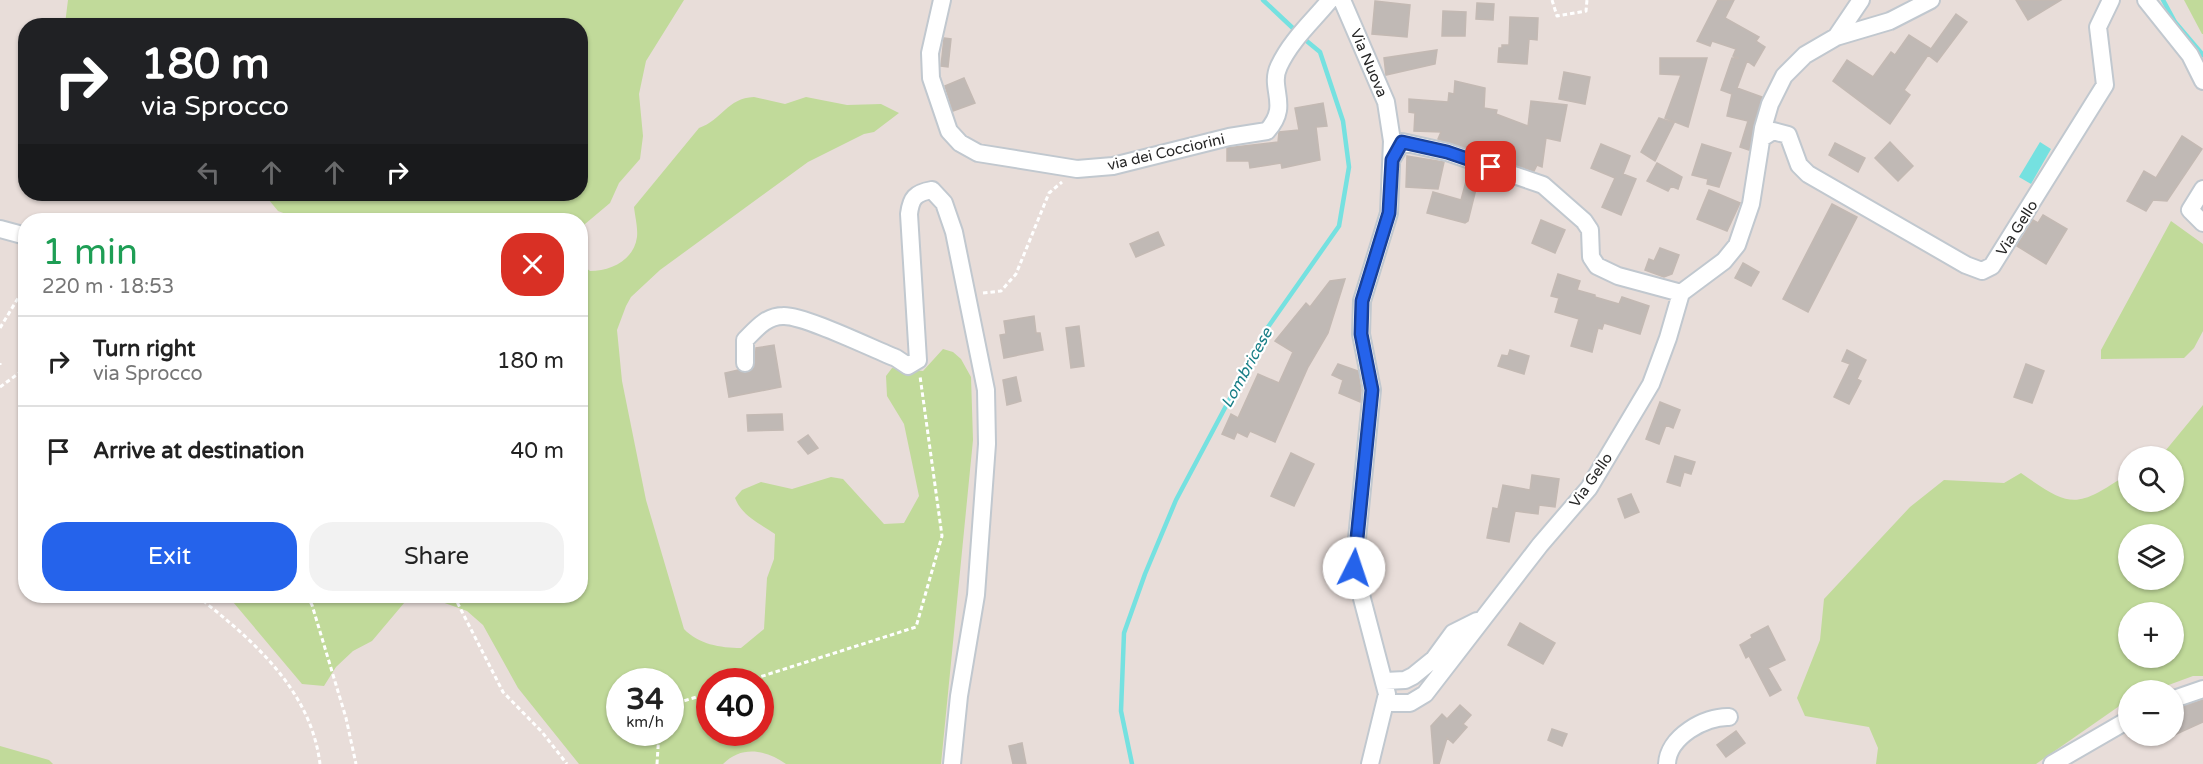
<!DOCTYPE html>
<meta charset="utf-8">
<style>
:root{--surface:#fff;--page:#f2f2f2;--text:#222;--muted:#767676;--line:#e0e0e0;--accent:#2563eb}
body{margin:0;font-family:"Varela Round",sans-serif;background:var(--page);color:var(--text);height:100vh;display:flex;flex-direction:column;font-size:22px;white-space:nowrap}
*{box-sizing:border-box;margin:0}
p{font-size:20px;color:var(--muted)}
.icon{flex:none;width:33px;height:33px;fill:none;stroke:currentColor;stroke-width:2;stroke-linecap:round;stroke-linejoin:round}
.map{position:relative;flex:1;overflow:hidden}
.panel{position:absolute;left:18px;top:213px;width:570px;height:390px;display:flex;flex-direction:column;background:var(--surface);border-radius:24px;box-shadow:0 2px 4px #0004}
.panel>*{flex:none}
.guide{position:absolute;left:18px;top:18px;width:570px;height:183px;border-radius:24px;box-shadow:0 2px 4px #0004;background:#202124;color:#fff;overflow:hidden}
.controls{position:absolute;left:2118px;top:446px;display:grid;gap:12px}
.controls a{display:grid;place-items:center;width:66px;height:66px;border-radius:50%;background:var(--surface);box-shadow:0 2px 4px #0004;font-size:30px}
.speed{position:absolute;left:606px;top:668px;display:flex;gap:12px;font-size:30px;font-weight:700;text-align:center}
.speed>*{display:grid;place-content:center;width:78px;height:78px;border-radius:50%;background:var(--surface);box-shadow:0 2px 4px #0004;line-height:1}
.speed small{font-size:15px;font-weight:400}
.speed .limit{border:9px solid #d22;background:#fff;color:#111}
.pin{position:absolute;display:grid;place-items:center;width:51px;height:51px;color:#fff;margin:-26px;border-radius:12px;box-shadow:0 3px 9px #0006}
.me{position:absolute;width:66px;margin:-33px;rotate:4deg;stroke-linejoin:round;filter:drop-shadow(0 0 4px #0008)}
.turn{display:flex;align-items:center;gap:21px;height:126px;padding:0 24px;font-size:27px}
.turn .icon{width:78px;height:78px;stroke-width:2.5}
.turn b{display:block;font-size:42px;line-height:51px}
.lanes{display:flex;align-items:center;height:57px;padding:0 24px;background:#0003;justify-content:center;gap:30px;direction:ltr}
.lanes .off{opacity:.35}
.round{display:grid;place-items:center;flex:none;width:63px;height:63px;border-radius:24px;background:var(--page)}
.overview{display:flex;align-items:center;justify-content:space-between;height:102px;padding:0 24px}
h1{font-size:36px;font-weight:600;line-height:45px;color:#1e9e55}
.cta{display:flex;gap:12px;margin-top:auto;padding:12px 24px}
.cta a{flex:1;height:69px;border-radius:24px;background:var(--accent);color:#fff;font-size:24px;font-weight:600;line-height:69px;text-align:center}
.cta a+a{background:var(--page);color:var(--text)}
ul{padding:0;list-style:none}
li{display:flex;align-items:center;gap:18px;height:90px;padding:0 24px;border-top:2px solid var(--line)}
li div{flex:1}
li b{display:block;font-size:22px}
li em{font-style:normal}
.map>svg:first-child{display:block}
.green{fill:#c1da9a;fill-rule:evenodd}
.water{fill:#75e1e0}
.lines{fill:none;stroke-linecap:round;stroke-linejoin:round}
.stream{stroke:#75e1e0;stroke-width:4.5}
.building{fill:#c0b9b5;stroke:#c3b9b3;stroke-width:1.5}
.minor-casing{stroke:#c1c8cf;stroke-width:20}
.path{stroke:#fff;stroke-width:3;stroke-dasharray:4.5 3;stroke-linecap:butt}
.minor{stroke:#fff;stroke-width:16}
.route-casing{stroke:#184099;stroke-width:15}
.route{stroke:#2563eb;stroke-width:10}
.labels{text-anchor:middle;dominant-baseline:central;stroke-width:4.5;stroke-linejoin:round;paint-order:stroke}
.street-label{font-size:15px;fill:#262626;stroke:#fff}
.water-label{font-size:16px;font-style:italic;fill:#1a7f87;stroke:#fff}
</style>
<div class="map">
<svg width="2203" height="764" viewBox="0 0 2203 764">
<rect width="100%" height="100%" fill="#e8ddd9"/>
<!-- green -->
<path class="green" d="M68,0H684L646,61L639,94L643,136L640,159L619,183L610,203L585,224L581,235L580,220H302L278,211L264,194H580V26L68,25L65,24Z
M2184,0H2203V34H2202Z
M754,97L785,104L806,97L847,105L881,104L899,113L874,132L864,134L808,162L660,270L631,297L626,306L617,330L622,381L646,500L684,629C698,644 720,648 741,648L764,629L767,578L774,559L775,534C759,523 742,516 735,498L742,490L761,482L792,489L831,477L843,479L884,524L904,523L919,496L904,424L887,396L886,376L892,368L923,371L943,349L953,352L961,359L971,377L973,440L941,764H786C766,750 742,745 723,764H579L518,688L483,625L467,611L425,596H580L581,264L590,271C611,271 634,260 637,237C638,228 635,216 634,207L699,128C722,120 727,98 754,97ZM620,681H670V732H620ZM710,681H760V732H710Z
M2171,221L2203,244V331L2194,348L2184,358L2101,359V350Z
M2203,405V676H2193L2155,690H2128V700L2036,764H1876L1878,748L1869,727L1805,716L1797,698L1820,640L1824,599L1910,507L1944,480L2004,483L2021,473C2073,510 2077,507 2128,474V501H2174V456H2156L2166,450ZM2128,534H2174V579H2128ZM2128,612H2174V657H2128Z
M228,596H410L372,641L353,651L336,667L324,686L302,684Z
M0,746L49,760L53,764H0Z"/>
<!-- water -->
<path class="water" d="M2040,142L2051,149L2031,184L2019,177Z"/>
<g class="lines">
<!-- stream -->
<path class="stream" d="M1263,0L1297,32
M2163,0L2175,22L2203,55
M1132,764L1121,711L1124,633L1145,574L1176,500L1268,327L1339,226L1349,167L1343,121L1320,52L1303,38"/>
</g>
<!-- building -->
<path class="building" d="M1718,0H1734L1725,18L1759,37L1756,41L1765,47L1754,66L1747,61L1737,88L1762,97L1749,150L1740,147L1748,121L1727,116L1732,94L1721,90L1732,58H1739L1733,56L1736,49L1712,41L1710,46L1697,41Z
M2016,0H2061L2028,20Z
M1375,1L1410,5L1407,37L1372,34Z
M1477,3L1494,4L1493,20L1476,19Z
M1443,11L1466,12L1465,36H1442Z
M1956,14L1967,22L1937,62L1928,55L1904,90L1910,95L1890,124L1833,81L1847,60L1873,77L1891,52L1895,55L1909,35L1931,49Z
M1510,17L1538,18L1537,40L1529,39L1527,64L1498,62L1499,48H1502V45H1509Z
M944,38L951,39L948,67L941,66Z
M1437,50L1435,64L1386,75L1384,58Z
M1660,58H1707L1688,127L1665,118L1681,75L1660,74Z
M1564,72L1590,77L1585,104L1559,99Z
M964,78L975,103L953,111L945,86Z
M1455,81L1485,88L1484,108L1497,110L1496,114L1528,126L1531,101L1567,105L1560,141L1546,138L1542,167L1537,165L1534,171L1438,139L1441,132L1414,131L1415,113L1409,112V99L1448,102L1449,93L1454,94Z
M1323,103L1327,126L1316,127L1320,160L1282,168L1281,163L1250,168L1249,161H1227V148L1278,142L1279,132L1299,130L1295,108Z
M1659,118L1674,123L1655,161L1641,152Z
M2182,136L2202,149L2167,201L2153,200L2146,211L2127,201L2144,171L2156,178Z
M1890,142L1913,166L1898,181L1875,158Z
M1835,143L1865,158L1858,172L1829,155Z
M1601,144L1630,156L1623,174L1636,179L1621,215L1602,207L1615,178L1591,168Z
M1702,144L1731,153L1719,187L1707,184L1708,179L1692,175Z
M1407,156L1444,162L1438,189L1406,187Z
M1657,163L1682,177L1678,189L1671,186L1668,191L1647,181Z
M1468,174L1479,177L1468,221L1465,223L1427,213L1433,192L1461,200Z
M1709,190L1740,203L1727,231L1697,219Z
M1832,204L1857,217L1808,312L1783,299Z
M2043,215L2067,229L2046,264L2017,246L2033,220L2038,223Z
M1541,220L1565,230L1555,253L1532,243Z
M1158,232L1164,245L1136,257L1130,244Z
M1660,248L1679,255L1672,274L1664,277L1645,270L1649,259L1654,261Z
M1743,263L1759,272L1751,286L1735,278Z
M1558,274L1580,281L1577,290L1595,295V297L1619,304L1622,297L1649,306L1640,334L1604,323L1602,329L1598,328L1592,352L1571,346L1579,319L1555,312L1559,298L1551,296Z
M1345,279L1328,333L1308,367L1275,442L1250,431L1247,437L1237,432L1234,439L1222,434L1231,414L1238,418L1258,374L1279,383L1293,352L1275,341L1306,303L1310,307L1330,281Z
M1034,316L1036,333H1040L1043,350L1004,358L1000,335L1006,334L1004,321Z
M1079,326L1084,366L1071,368L1066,328Z
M774,345L781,387L729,397L725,373L738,370L750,372L755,364L756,348Z
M1510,350L1529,356L1524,374L1498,366L1502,355L1508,356Z
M1847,350L1866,360L1857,379L1861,381L1849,404L1834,397L1850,364L1842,361Z
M1338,364L1358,371L1361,390L1360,402L1339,393L1343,380L1332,375Z
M2026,364L2044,371L2032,403L2014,397Z
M1016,377L1021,401L1007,405L1003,380Z
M1660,402L1680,410L1673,428L1666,425L1659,444L1646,439Z
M782,414L783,430L748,431L747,415Z
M808,435L818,448L808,454L798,442Z
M1291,453L1314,464L1294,506L1271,496Z
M1675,456L1695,462L1691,474L1684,472L1680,486L1667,482Z
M1532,475L1559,479L1555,507L1539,505L1538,514L1515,511L1509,542L1487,538L1493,508L1498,509L1503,485L1530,490Z
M1631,494L1639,512L1625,518L1618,499Z
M1520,623L1555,643L1543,664L1508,645Z
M1768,626L1785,660L1768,668L1781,690L1770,696L1749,656L1746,658L1740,645L1752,638L1751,635Z
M2203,700V722L2174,735V709Z
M1460,705L1471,715L1463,724L1467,727L1453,743L1447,738L1439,764H1434L1431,726L1442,714L1447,719Z
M1552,729L1567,734L1562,746L1548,740Z
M1736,731L1745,743L1726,757L1717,745Z
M1022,743L1026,764H1013L1009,746Z"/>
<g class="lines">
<defs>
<path id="minor" d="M942,0L930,53L931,78L949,131L960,143L978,153L1077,169L1113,166L1229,137L1267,131C1291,105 1268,89 1279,66C1291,40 1312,22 1330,0
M1342,0L1386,102L1392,141L1389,213L1362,301L1361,334L1372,390L1354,568L1387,694L1370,764
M2146,0L2190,55L2203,81
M1836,37L1861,0
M1762,138L1773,131L1788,135L1799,165L1808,174L1966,265L1982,271L1992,266L2105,85L2098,27L2111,0
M1392,159L1402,142L1447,152L1543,185L1584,221L1590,230L1591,257L1597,266L1618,276L1681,293
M2203,189L2190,210L2203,223
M0,229L26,236
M745,363V340C756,329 766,316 783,316C804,315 873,349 896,358L908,366L918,360L909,214C911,198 915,193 932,190L944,203L954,232L986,390L987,444L976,595L959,696L952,764
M1385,681L1405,680L1413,676L1434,659L1453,633L1477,621
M2174,699L2203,689
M1386,703H1410L1425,694L1540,545L1589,488L1651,384L1668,338L1681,293L1724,261L1737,245L1751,204L1763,128L1770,104L1784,76L1805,55L1836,37L1890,21L1931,0
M1667,764C1668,737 1705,716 1729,717
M2052,764L2128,720"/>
</defs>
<!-- minor casing -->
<use href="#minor" class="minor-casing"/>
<!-- path -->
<path class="path" d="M1552,0L1557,16L1586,11L1587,0
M983,293L1001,291L1016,274L1049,193L1062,182
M0,328L26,285
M0,363V365
M0,387L26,368
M197,596C253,640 311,690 320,764
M307,596L312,605L346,718L356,764
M454,596L503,692L542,732L567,764
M747,681L916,627L942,536L920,376
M670,705L710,693
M657,764L659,732"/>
<!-- minor -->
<use href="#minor" class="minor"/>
</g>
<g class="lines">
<defs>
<path id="route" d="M1354,568L1372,390L1361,334L1362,301L1389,213L1392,160L1402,142L1447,152L1491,167"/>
</defs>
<!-- route casing -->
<use href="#route" class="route-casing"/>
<!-- route -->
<use href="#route" class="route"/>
</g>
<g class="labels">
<!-- street labels -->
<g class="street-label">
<text transform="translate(1369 63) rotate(67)">Via Nuova</text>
<text transform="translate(1166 152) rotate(-13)">via dei Cocciorini</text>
<text transform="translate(2017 228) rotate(-57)">Via Gello</text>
<text transform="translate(1591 480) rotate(-55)">Via Gello</text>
</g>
<!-- water labels -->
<g class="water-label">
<text transform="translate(1247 368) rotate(-61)">Lombricese</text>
</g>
</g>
</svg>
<div class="controls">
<a><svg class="icon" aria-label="search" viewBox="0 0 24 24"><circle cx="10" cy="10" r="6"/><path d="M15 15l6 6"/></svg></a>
<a><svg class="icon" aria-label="layers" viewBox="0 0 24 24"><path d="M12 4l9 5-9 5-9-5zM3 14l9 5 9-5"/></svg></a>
<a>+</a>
<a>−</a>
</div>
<div class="speed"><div>34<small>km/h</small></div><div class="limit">40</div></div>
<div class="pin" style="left:1491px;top:167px;background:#d93025"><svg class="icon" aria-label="arrive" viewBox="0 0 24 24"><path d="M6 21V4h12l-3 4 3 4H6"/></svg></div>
<svg class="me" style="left:1354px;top:568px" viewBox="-20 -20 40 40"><circle r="19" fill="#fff"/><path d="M0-13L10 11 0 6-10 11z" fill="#2563eb"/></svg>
<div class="guide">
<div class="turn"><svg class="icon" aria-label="right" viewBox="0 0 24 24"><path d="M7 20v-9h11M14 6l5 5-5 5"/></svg><div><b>180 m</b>via Sprocco</div></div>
<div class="lanes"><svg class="icon off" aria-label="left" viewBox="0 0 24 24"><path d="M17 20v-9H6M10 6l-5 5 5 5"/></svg><svg class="icon off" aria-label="ahead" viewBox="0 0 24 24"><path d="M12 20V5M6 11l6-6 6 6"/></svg><svg class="icon off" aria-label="ahead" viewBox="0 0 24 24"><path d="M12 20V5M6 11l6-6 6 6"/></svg><svg class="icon" aria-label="right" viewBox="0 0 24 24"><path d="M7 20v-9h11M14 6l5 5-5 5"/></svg></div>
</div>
<section class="panel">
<div class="overview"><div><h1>1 min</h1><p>220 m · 18:53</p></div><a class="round" style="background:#d93025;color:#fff"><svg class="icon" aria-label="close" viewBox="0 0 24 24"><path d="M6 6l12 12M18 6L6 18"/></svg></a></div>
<ul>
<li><svg class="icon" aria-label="right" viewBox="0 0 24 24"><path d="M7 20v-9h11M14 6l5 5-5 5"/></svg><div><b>Turn right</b><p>via Sprocco</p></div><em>180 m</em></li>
<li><svg class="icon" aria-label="arrive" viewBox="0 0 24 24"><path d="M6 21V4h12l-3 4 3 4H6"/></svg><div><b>Arrive at destination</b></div><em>40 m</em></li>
</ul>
<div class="cta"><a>Exit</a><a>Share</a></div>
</section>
</div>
